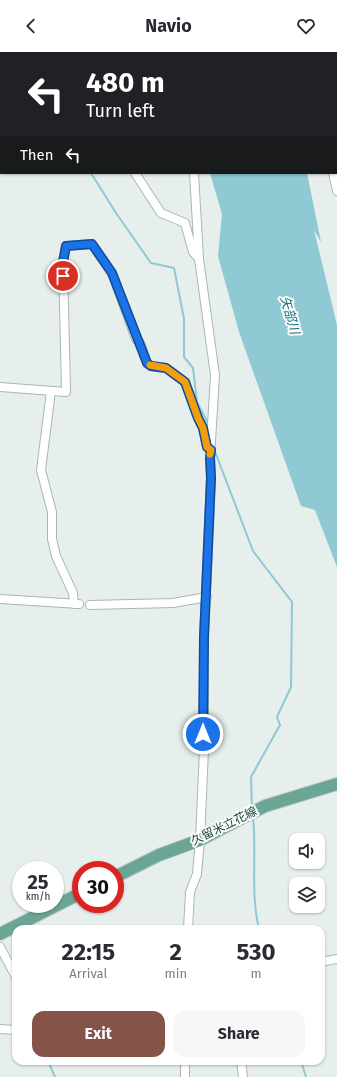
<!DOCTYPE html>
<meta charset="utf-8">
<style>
:root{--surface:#fff;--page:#f7f7f7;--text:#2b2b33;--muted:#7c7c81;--accent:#855347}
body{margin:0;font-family:"Fira Sans","Noto Sans JP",sans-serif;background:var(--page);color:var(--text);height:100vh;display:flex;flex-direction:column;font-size:15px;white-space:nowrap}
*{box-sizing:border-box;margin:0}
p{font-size:13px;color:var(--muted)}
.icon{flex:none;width:22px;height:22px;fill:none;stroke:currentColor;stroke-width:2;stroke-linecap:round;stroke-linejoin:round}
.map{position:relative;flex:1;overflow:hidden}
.panel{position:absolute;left:12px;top:873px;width:313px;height:140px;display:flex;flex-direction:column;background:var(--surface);border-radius:12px;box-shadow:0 1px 3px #0004}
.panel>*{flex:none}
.top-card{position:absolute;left:0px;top:0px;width:337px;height:122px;box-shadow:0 1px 3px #0004;background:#202124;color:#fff;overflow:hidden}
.tools{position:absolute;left:289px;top:781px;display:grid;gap:8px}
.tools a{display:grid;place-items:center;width:36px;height:36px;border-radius:8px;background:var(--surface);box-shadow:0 1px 3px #0004;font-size:20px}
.speed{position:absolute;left:12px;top:809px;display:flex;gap:8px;font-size:20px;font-weight:700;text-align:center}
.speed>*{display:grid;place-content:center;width:52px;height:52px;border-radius:50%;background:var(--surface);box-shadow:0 1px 3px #0004;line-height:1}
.speed small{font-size:10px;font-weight:400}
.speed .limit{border:6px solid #d22;background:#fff;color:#111}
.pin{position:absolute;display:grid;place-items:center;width:34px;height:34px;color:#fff;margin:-17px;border:2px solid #fff;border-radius:50%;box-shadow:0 1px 4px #0007}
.me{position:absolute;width:44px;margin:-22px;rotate:0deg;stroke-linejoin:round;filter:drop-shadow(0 0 3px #0008)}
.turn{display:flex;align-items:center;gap:14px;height:84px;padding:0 20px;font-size:18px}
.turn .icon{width:52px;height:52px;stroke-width:2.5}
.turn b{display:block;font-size:28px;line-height:34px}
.then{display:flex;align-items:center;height:38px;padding:0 20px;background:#0003;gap:8px;font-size:15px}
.eta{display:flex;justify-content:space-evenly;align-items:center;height:68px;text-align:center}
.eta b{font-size:24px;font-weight:700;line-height:28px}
.button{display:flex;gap:8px;margin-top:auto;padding:8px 20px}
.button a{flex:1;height:46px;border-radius:12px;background:var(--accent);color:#fff;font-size:16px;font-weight:700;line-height:46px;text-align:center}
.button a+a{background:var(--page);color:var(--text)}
header{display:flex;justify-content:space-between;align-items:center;height:52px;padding:0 20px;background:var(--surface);font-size:18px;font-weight:700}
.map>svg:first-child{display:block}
.water{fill:#8ec9d4}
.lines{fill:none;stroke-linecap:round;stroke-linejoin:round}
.stream{stroke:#8ec9d4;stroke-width:2}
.street-casing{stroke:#a8b8b2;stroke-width:10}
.primary-casing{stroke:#c2cac8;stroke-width:14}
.street{stroke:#fff;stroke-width:8}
.primary{stroke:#6aa596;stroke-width:12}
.route-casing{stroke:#114b97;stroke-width:10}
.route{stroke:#1a73e8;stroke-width:7}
.slow{stroke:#f59e0b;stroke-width:7}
.labels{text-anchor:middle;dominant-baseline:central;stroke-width:4;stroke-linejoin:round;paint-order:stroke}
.street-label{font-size:12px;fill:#24423a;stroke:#f7fbf9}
.water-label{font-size:13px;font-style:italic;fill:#1c6f80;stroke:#f7fbf9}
</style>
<header><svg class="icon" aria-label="back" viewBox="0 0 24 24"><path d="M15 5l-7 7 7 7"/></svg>Navio<svg class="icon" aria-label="heart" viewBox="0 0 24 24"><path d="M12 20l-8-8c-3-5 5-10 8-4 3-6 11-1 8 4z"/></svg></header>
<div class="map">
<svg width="337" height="1025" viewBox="0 0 337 1025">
<rect width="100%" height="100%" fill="#e6efeb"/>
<!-- water -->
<path class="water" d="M191,0H296L191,1Z
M210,121H307L321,190L314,178L337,273V515L315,458L301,454L239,280L218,204L222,162Z"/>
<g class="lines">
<!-- stream -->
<path class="stream" d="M9,0L10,1
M91,121L116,161L151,211L174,216L184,267V305L193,316L197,350L209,373
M214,397L253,499L292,550L291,635L277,665L280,673L251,725L252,757
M253,765C257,802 250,840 259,877
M48,1009L55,1025
M301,1009L306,1025"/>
<defs>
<path id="street" d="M47,0L48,1
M180,0V1
M321,0V1
M135,121L161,161L185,171L193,200L199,207
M333,121L337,139
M0,335L66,340L63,210L66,194L92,192L112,221L136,287L140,291L147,311L151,314L166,316L185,330L198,366L203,376L207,395L211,398
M51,339L41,418L52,460V487L56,504L73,541L74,552
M0,547L79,552
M90,553L173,551L207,545
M188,877L190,840L197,822L200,788L204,698V585L211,426L210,406L215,323L199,207L194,121
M0,895L16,925
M321,910L337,907
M0,977L16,978
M185,1009V1025
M241,1009L243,1025"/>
<path id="primary" d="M115,825L159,803L200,788L265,754L337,732
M0,882L81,841"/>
</defs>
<!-- street casing -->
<use href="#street" class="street-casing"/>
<!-- primary casing -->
<use href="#primary" class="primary-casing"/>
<!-- street -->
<use href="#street" class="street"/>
<!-- primary -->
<use href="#primary" class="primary"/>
</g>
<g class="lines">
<defs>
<path id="route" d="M63,224V210L66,194L92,192L112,221L147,311L151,314L166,316L185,330L198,366L203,376L207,395L211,398L210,406L211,426L204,585L203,682"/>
</defs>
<!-- route casing -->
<use href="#route" class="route-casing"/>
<!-- route -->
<use href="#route" class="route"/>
<!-- slow -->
<path class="slow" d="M150,313L166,316L185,330L198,366L203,376L207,395L211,398L210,402"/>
</g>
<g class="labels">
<!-- street labels -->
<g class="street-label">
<text transform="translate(224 774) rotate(-26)">久留米立花線</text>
</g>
<!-- water labels -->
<g class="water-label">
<text transform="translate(290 263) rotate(74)">矢部川</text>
</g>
</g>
</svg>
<div class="tools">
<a><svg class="icon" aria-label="sound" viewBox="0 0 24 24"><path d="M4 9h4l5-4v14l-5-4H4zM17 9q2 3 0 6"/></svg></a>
<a><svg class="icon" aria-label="layers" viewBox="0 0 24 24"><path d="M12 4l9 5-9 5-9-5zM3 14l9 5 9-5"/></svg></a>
</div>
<div class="speed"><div>25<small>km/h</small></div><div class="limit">30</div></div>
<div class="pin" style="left:63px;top:224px;background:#d93025"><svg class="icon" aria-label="arrive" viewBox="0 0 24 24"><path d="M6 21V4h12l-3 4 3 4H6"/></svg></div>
<svg class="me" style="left:203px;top:682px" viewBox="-20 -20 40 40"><circle r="17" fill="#1a73e8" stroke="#fff" stroke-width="3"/><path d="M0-11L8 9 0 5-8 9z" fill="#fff"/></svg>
<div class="top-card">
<div class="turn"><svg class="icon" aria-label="left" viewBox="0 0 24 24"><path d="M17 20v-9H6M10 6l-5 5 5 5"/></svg><div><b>480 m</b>Turn left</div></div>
<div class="then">Then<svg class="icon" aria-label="left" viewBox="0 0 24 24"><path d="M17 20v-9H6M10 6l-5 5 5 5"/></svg></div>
</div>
<section class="panel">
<div class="eta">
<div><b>22:15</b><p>Arrival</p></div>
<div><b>2</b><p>min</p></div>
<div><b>530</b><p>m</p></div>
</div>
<div class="button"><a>Exit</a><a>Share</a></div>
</section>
</div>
